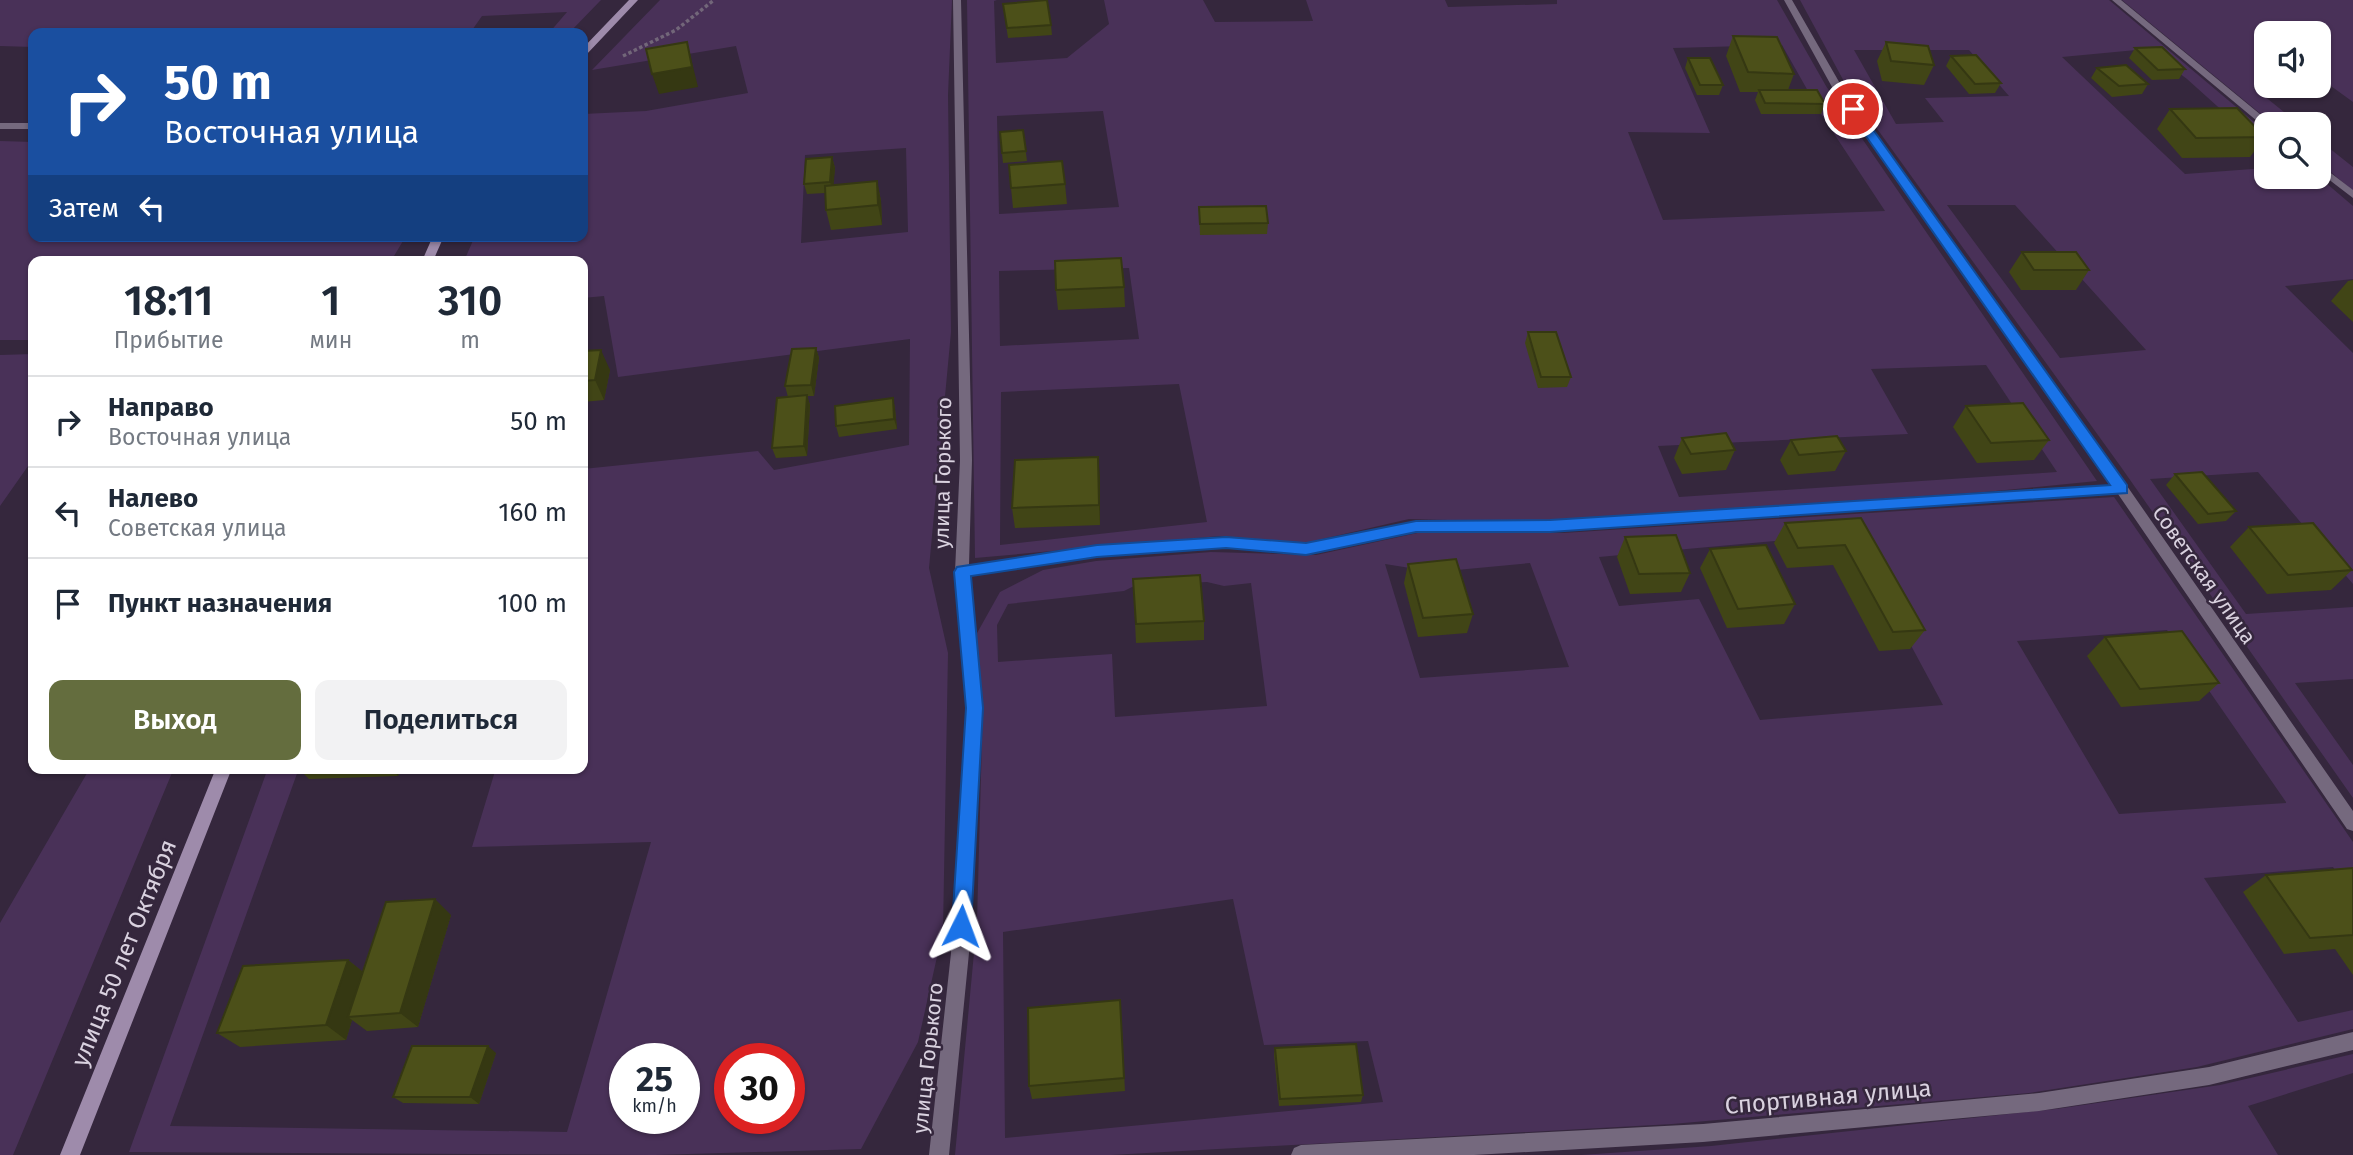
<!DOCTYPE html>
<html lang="ru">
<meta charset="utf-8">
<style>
:root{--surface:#fff;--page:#f2f2f3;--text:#1f2937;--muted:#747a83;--line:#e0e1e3;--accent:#646d3e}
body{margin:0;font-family:"Fira Sans",sans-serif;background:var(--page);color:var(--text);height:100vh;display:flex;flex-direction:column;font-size:26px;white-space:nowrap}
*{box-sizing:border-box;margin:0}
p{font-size:23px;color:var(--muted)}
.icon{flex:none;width:38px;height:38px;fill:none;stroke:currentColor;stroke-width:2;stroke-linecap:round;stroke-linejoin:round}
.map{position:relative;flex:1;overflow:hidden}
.drawer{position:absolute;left:28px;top:256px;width:560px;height:518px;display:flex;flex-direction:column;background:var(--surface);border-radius:14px;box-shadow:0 2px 5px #0004}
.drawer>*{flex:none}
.guide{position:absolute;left:28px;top:28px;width:560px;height:214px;border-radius:14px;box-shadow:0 2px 5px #0004;background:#1a4fa0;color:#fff;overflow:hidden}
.controls{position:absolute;left:2254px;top:21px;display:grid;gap:14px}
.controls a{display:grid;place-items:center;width:77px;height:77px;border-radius:14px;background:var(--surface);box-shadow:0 2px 5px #0004;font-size:35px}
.speed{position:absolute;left:609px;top:1043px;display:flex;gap:14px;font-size:35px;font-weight:700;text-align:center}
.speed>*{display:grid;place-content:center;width:91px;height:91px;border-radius:50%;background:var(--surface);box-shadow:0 2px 5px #0004;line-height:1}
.speed small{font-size:18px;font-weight:400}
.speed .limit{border:10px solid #d22;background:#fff;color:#111}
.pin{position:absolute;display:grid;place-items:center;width:60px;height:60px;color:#fff;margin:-30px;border:4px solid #fff;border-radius:50%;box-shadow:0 2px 7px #0007}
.me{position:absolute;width:77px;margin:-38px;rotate:3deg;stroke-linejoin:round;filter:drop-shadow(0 0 5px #0008)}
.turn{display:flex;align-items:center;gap:24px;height:147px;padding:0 21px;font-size:32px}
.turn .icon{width:91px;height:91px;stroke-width:2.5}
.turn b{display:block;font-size:49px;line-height:60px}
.then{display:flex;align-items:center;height:66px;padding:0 21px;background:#0003;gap:14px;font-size:26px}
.eta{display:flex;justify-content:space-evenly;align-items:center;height:119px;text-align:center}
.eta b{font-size:42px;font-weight:600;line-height:49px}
.primary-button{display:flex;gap:14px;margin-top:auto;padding:14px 21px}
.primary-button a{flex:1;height:80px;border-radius:14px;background:var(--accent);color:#fff;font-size:28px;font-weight:600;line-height:80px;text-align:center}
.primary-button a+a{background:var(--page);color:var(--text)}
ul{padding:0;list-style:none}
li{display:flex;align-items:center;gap:21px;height:91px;padding:0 21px;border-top:2px solid var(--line)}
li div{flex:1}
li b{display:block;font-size:26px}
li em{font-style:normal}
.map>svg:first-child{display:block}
.green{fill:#493158;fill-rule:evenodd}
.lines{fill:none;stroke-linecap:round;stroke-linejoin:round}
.path{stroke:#726679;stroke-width:3.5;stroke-dasharray:3.5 2.5;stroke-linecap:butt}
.minor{fill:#75697e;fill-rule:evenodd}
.secondary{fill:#9e8bab;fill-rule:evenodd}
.wall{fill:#414516}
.shaded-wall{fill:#353812}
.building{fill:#4c5019;stroke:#353812;stroke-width:2}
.route{fill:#1a73e8;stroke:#114b97;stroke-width:2}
.labels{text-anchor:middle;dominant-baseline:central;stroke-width:5;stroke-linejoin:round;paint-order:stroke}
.street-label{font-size:21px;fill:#d9d1df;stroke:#35273d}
.near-street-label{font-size:24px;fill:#d9d1df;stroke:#35273d}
</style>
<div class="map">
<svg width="2353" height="1155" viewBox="0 0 2353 1155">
<rect width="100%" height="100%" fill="#35273d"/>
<!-- green -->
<path class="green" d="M0,0H601L569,33H549L567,12L482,16L470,33H33V47L0,46Z
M660,0H952L948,95L951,332L929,568L948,653L943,930L918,1042L861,1149L655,1155L129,1152L268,768H299L170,1126L567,1132L651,842L472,847L496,768H583V469L758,451L774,470L909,445L910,339L618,377L604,296L583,298V261H464L475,236H583V114L646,111L748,93L736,46L592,70ZM906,148L908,232L801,243L805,155ZM625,1059H684V1118H625ZM730,1059H789V1118H730Z
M967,0H997L994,1L996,63L1067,58L1109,24L1104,0H1203L1215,22L1313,21L1306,0H1445L1448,7L1557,4V0H1777L1826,86L2097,481L1985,492L1524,522L1409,519L1305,543L1220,536L975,558ZM1782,45L1821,114L1885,211L1663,220L1628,132L1710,133L1673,48ZM1103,111L1119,207L999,214L997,116ZM1129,268L1139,339L1000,346L999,271ZM1986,365L2057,472L1679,497L1658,446L1908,434L1871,369ZM1179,384L1207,522L1000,545L1001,392Z
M1800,0H2109L2266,132V150L2187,79L2147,49L2062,57L2185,174L2266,168V177H2319L2353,206V279L2285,286L2353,353V584L2258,472L2150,479L2246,614L2353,607V679L2295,683L2353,765V798L2121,467L1847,87ZM1854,50H1969L2009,96L1925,98L1944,122L1896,124ZM1947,205H2015L2146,350L2060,358Z
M2122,0H2353V102L2324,81H2319V33H2266V86L2253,87L2299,124H2273Z
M2319,140L2353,167V191L2319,162Z
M0,141L33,142V236H211L208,241L324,242L328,236H406L391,261H33V340H0Z
M33,354V459L0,506V355Z
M2114,497L2353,842V895L2333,867L2204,878L2298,1022L2353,1010V1029L2197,1067L2029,1093L1672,1124L1111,1155H955L977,921L983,703L976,635L1000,592L1043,570L1096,561L1211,552L1316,555L1422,532L1563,533ZM1851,534L1943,705L1760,720L1699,599L1619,606L1599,557ZM1530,563L1569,667L1420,678L1385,564L1435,572ZM1207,582L1224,586L1251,583L1267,706L1115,717L1112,654L998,662L997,625L1008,604L1124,591L1134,586ZM2167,630L2286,802V803L2119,814L2017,641ZM1233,899L1264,1045L1368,1041L1383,1102L1005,1138L1003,932Z
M90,768H174L13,1155H0V923Z
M2353,1054V1073L2248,1106L2278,1155H1581L1711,1146L2056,1109L2220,1085Z"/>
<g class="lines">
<!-- path -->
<path class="path" d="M623,56L676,30L714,0"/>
<!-- minor -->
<path class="minor" d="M953,0H961L972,460L969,565L1097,546L1226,538L1306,544L1416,522L1550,521L2112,485L1832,87L1784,0H1792L1842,87L2127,486L2353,811V831L2347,829L2118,494L1550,531L1416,532L1306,554L1226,548L1097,556L969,576L982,708L969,953L949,1155H929L951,953L966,708L955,572L960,460Z
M2112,0H2121L2272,124L2263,126Z
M0,123H33V129H0Z
M2319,164L2353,190V198L2319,172Z
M2353,1032V1050L2209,1085L2039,1111L1703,1142L1474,1155H1291L1294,1148L1301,1145L1703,1124L2039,1093L2209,1067Z"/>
<!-- secondary -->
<path class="secondary" d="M629,0H638L586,55L583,56V48Z
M433,236H444L433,261H422Z
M216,768H232L80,1155H60Z"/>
</g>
<!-- wall -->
<path class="wall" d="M1003,4L1051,25L1052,35L1008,38Z
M1733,36L1794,74L1788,90L1825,104L1821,114H1761L1755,100L1758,92H1740L1726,56Z
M1886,42L1934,65L1924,85L1882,81L1877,61Z
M2135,48L2185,69L2179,79L2152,80L2129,58Z
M1951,56L2001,83L1995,93L1969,94L1946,66Z
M1688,58L1723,85L1719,95H1697L1685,68Z
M2097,68L2148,84L2142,94L2112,97L2091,78Z
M2170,109L2265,137L2250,157L2182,158L2157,129Z
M1023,130L1027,161L1003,163L1002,153Z
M832,157L835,168L833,185L877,181L881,201L882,225L831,230L826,210L825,193L807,194L804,184Z
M1065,184L1067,204L1013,208L1011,188Z
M1199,207L1268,223L1267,234L1200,235Z
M2022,252L2089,270L2076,290H2021L2009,272Z
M2353,280V322L2331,301L2348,281Z
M1124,287L1125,307L1058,310L1056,290Z
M1528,332L1571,377L1567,387L1538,388L1525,343Z
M816,348L819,358L814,396H807L810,405L807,456L776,458L772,448L788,397L785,386Z
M583,351L610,370L604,400L583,402Z
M893,398L895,409L897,429L839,437L836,426Z
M1966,406L2049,440L2034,460L1977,463L1953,427Z
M1682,438L1735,450L1726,470L1682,474L1674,458Z
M1791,440L1846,451L1835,471L1788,475L1780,460Z
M2175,474L2236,511L2226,521L2198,524L2166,485Z
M1100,477V525L1015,528L1012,508Z
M1861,518L1925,630L1910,649L1879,651L1833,565L1787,568L1774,543L1785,523Z
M2249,527L2352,570L2331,590L2267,594L2230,547Z
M1625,537L1690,573L1681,592L1630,594L1617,557Z
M1710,549L1795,604L1784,624L1727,628L1700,568Z
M1408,564L1473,614L1467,633L1418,637L1404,583Z
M1133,579L1204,621V640L1136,643Z
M2105,637L2219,683L2199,701L2121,707L2087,656Z
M298,768H401L398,776L309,779Z
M2353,868V975L2335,949L2284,954L2243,892L2266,875Z
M451,915L418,1027L367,1031L352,1020L346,1040L240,1047L217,1033L348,960L363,972Z
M1121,1015L1125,1091L1032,1099L1029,1086Z
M1275,1048L1363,1095L1361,1102L1279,1106L1274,1055Z
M496,1053L479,1104L403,1103L393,1097Z"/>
<!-- shaded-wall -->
<path class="shaded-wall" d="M687,42L698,87L659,94L652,74Z
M832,157L835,168L833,192L830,182Z
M877,181L881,201L882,225L878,205Z
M816,348L819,358L814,396L811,385Z
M601,350L610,370L604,400L595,380Z
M807,395L810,405L807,456L804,446Z
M893,398L895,409L897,429L894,419Z
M1098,457L1100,477V525L1099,505Z
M391,768H401L398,776Z
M435,899L451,915L418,1027L400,1013Z
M348,960L367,975L348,1017L352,1020L346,1040L326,1025Z
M488,1046L496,1053L479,1104L470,1097Z"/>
<!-- building -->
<path class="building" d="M1047,0L1051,25L1007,28L1003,4Z
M1733,36L1777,37L1794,74L1748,72Z
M687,42L692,67L652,74L646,49Z
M1886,42L1928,46L1934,65L1891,61Z
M2162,47L2185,69L2158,70L2135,48Z
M1976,55L2001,83L1975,84L1951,56Z
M1688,58H1710L1723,85H1700Z
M2126,65L2148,84L2119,86L2097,68Z
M1759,90H1817L1825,104L1765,103Z
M2237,108L2265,137L2196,138L2170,109Z
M1023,130L1026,151L1002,153L1000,132Z
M832,157L830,182L804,184L806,159Z
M1062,161L1065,184L1011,188L1009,165Z
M877,181L878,205L826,210L825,186Z
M1266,206L1268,223L1200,224L1199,207Z
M2022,252H2076L2089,270H2034Z
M1121,258L1124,287L1056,290L1055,261Z
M1528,332H1556L1571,377H1541Z
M816,348L811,385L785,386L792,349Z
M601,350L595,380L583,381V351Z
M807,395L804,446L772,448L777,398Z
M893,398L894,419L836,426L835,406Z
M2023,403L2049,440L1991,443L1966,406Z
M1726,433L1735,450L1691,454L1682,438Z
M1837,436L1846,451L1799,455L1791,440Z
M1098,457L1099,505L1012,508L1015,460Z
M2202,472L2236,511L2208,514L2175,474Z
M1861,518L1925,630L1893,632L1845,545L1798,548L1785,523Z
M2313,523L2352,570L2288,575L2249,527Z
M1676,535L1690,573L1639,574L1625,537Z
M1766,545L1795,604L1738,609L1710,549Z
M1456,559L1473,614L1423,618L1408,564Z
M1200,575L1204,621L1136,624L1133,579Z
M2182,631L2219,683L2140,689L2105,637Z
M2353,868V935L2310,938L2266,875Z
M435,899L400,1013L348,1017L386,902Z
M348,960L326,1025L217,1033L243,966Z
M1120,1000L1124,1078L1029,1086L1028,1008Z
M1356,1044L1363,1095L1280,1099L1275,1048Z
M412,1046H488L470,1097H393Z"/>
<!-- route -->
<path class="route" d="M1849,107H1857L2127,485V493L1550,532H1416L1306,555L1226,548L1097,557L971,576L983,708L971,926L968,932L961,935L954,932L952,926L966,708L954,572L957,567L1097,545L1226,537L1306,543L1416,521L1550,520L2110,485L1849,112Z"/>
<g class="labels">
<!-- street labels -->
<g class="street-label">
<text transform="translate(943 473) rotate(-89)">улица Горького</text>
<text transform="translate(2204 575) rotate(55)">Советская улица</text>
<text transform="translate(928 1058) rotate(-84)">улица Горького</text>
</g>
<!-- near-street labels -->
<g class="near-street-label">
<text transform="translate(124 953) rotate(-68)">улица 50 лет Октября</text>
<text transform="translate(1828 1097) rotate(-5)">Спортивная улица</text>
</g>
</g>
</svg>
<div class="controls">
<a><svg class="icon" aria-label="sound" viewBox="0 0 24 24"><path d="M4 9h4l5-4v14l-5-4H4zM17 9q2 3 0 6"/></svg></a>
<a><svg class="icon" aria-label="search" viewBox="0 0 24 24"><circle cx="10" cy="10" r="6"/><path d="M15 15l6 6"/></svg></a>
</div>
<div class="speed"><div>25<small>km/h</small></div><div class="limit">30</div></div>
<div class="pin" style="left:1853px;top:109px;background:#d93025"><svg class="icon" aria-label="arrive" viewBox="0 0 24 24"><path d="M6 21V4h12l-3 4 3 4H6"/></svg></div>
<svg class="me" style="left:961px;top:926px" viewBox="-20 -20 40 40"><path d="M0-17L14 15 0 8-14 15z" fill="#1a73e8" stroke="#fff" stroke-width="4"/></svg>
<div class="guide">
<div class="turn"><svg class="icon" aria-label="right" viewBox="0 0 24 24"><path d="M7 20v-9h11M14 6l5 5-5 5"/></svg><div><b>50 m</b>Восточная улица</div></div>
<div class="then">Затем<svg class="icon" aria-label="left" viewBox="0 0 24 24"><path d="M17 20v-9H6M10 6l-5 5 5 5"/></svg></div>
</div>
<section class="drawer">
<div class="eta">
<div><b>18:11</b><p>Прибытие</p></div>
<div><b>1</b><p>мин</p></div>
<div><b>310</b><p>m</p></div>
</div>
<ul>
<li><svg class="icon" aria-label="right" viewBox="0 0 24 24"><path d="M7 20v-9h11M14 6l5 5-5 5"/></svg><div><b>Направо</b><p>Восточная улица</p></div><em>50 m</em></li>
<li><svg class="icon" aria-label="left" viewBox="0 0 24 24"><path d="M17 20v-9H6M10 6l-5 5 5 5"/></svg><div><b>Налево</b><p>Советская улица</p></div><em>160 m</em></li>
<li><svg class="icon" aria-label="arrive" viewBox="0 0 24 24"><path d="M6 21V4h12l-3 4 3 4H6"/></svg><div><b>Пункт назначения</b></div><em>100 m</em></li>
</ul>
<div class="primary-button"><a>Выход</a><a>Поделиться</a></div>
</section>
</div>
